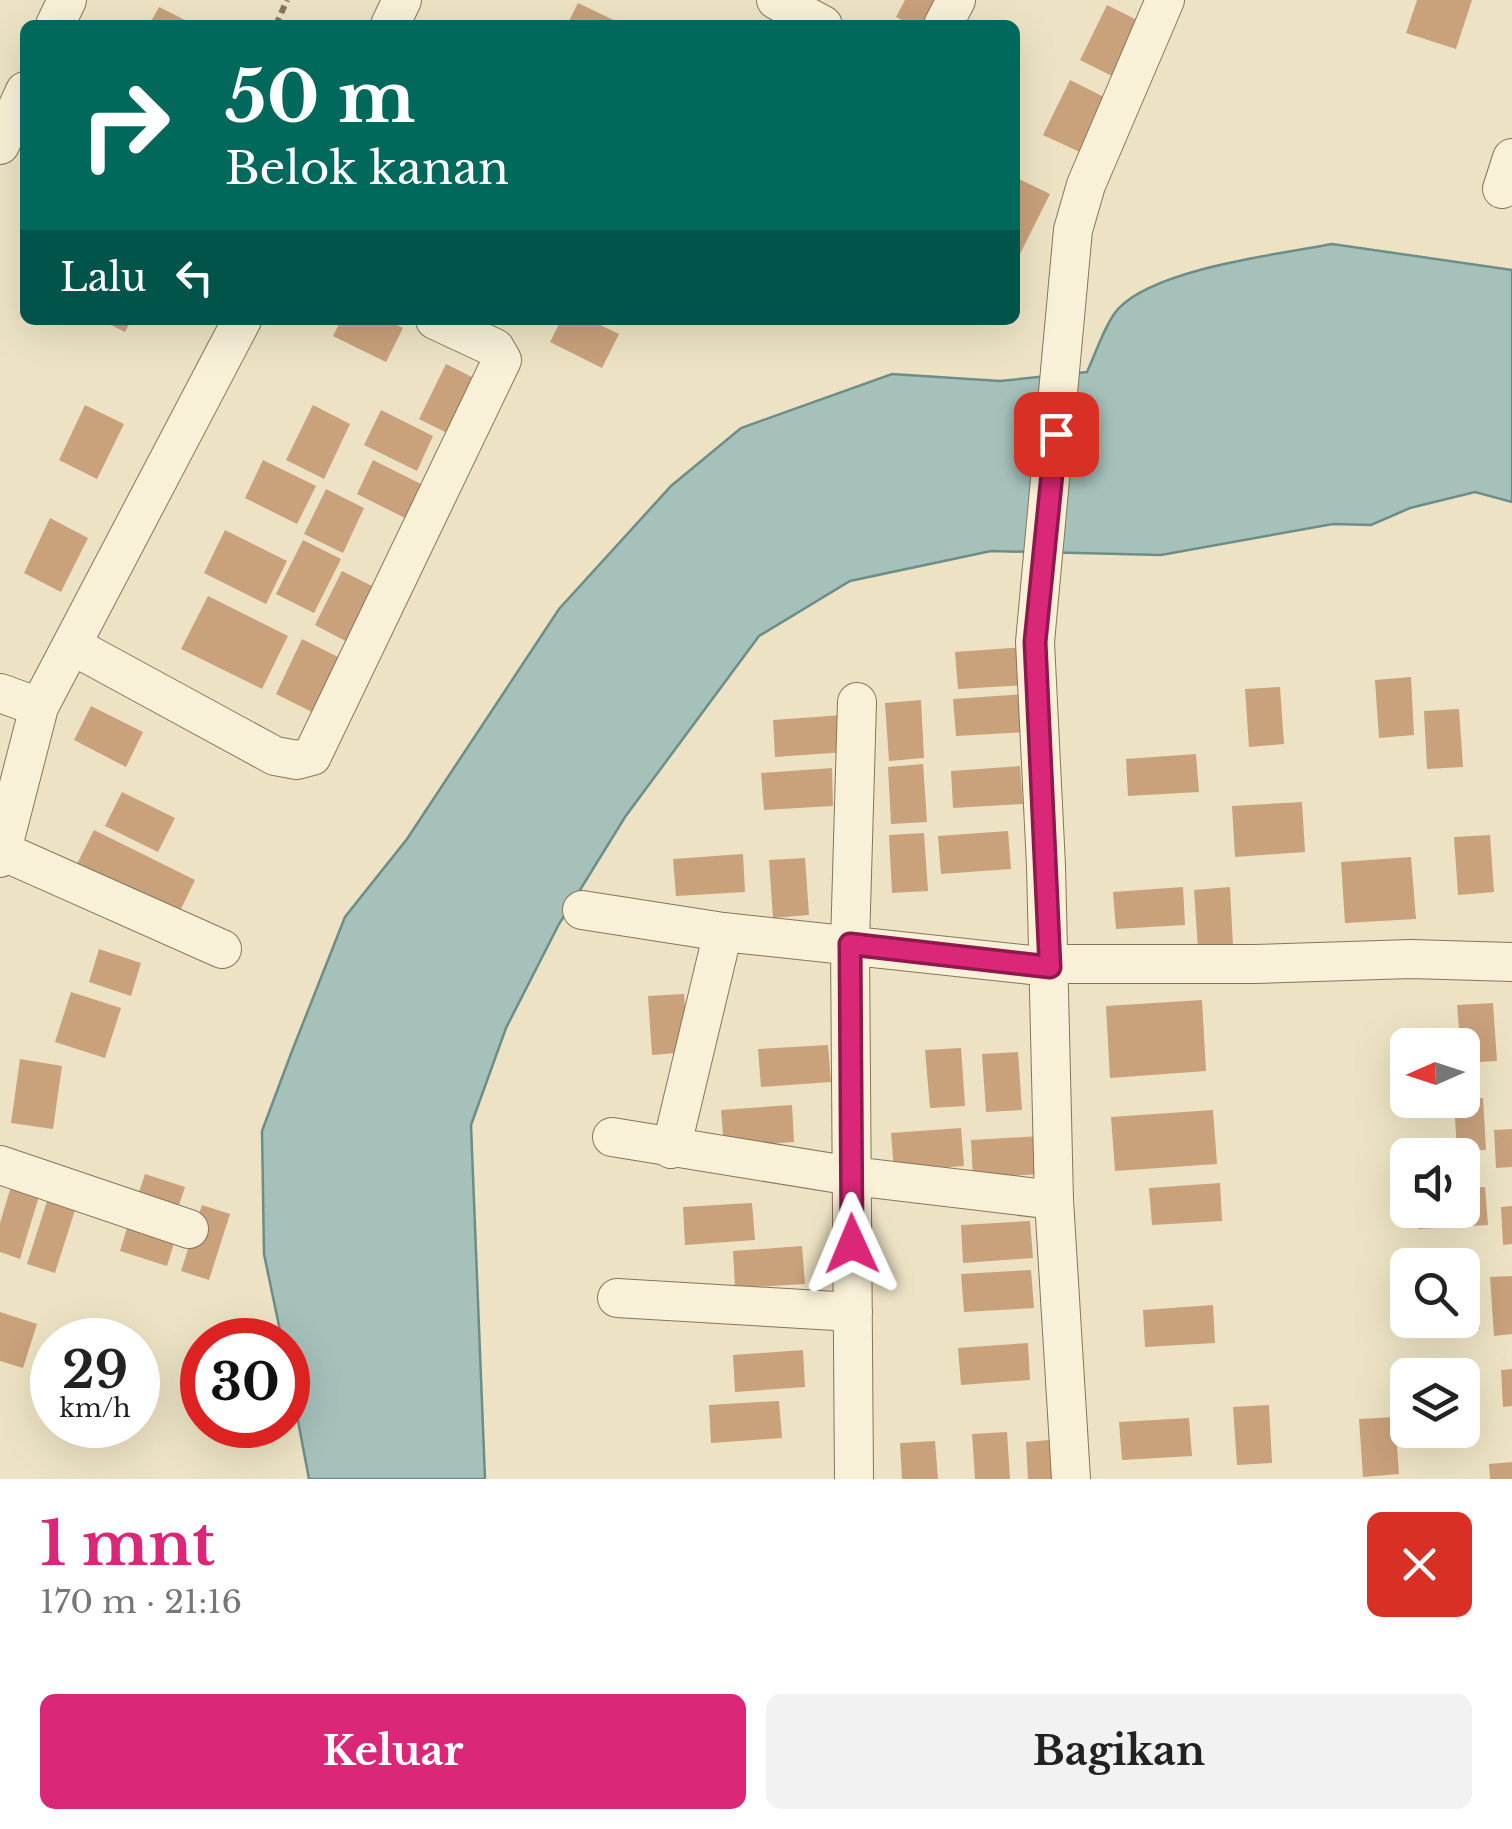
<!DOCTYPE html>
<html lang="id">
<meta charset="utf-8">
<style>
:root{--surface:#fff;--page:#f2f2f2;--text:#222;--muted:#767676;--accent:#db2777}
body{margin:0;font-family:"Libre Baskerville",serif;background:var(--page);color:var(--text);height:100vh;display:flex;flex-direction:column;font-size:38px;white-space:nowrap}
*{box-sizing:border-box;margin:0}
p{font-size:32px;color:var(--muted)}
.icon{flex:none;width:55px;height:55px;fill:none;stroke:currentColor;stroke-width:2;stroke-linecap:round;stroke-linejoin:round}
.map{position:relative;height:1479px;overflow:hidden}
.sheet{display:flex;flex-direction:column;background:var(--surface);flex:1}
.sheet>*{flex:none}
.top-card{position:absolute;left:20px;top:20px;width:1000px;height:305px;border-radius:15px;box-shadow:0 10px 40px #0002;background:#00695c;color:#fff;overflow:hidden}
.needle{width:65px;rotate:267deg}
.tools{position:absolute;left:1390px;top:1028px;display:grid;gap:20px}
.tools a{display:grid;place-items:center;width:90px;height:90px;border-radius:15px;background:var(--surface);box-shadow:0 10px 40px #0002;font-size:50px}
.speed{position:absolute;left:30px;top:1318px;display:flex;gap:20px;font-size:50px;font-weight:700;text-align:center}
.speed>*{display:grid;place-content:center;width:130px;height:130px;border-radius:50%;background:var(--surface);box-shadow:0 10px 40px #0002;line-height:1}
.speed small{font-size:25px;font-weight:400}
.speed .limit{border:15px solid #d22;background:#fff;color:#111}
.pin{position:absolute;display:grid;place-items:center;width:85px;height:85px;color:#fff;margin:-42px;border-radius:20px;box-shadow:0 5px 15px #0006}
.me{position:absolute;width:110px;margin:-55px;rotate:359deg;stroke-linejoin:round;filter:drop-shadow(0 0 8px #0008)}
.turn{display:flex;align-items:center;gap:35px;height:210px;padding:0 40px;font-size:45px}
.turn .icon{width:130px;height:130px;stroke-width:2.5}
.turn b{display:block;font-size:70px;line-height:85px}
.then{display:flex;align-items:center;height:95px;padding:0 40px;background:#0003;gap:20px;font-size:38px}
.round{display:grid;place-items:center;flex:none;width:105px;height:105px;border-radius:15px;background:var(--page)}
.summary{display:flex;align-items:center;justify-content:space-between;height:170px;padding:0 40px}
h1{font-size:60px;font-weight:800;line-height:75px;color:var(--accent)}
.primary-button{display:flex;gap:20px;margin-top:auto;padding:20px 40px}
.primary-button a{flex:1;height:115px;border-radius:15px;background:var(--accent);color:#fff;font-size:40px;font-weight:800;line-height:115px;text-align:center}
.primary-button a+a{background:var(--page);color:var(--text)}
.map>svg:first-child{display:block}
.water{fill:#a6c0ba;stroke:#6d8e88;stroke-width:2.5}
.building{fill:#c9a17b}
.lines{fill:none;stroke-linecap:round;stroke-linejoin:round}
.street-casing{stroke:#87755b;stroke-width:40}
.path{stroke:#87755b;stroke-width:6;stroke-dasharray:8 5;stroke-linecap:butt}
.street{stroke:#f8f0d7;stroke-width:38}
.route-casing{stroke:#8e194d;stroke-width:25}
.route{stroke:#db2777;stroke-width:18}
</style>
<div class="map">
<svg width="1512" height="1479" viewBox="0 0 1512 1479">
<rect width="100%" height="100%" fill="#ede3c4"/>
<!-- water -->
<path class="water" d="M1332,244L1512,270V502L1475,492L1410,508L1371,525L1333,524L1161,555L991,551L850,581L759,636L625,817L559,924L506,1028L471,1125L485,1479H309L288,1368V1340H282L264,1254L262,1131L292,1051L345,917L407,839L559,609L671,486L741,428L892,374L1000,381L1087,372C1095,355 1106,322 1118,309C1155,269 1278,254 1332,244Z"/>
<!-- building -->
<path class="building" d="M905,0H952L940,25H912L896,17Z
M1417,0H1472L1456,49L1406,33Z
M578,3L624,25H567Z
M1107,5L1145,24L1118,79L1080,60Z
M159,7L195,25H149Z
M1070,80L1108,99L1082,153L1043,135Z
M1015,177L1050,194L1015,264Z
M101,320H131L125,332Z
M341,320H387L403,328L386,362L333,336Z
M561,320H590L619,334L602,368L550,342Z
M446,364L484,383L457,438L419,419Z
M85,405L124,424L97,479L59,460Z
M313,405L350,424L324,479L286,460Z
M381,410L433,436L417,471L364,445Z
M263,460L316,486L297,524L245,498Z
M373,460L425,486L409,520L357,494Z
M326,489L364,508L343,553L304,534Z
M50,518L88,538L61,592L24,573Z
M225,530L287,561L266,604L204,573Z
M303,540L341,559L314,613L276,594Z
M342,571L380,590L353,645L315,625Z
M208,596L288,636L262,689L181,649Z
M302,639L340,658L314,713L276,694Z
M1026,647L1028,685L958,689L955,652Z
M1411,677L1414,735L1379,738L1375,680Z
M1280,687L1284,744L1249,747L1245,689Z
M1024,694L1026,732L956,736L953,699Z
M921,700L924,758L889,761L885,703Z
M91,706L143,732L126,767L74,740Z
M1459,709L1463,767L1427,769L1424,711Z
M843,715L846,752L775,757L773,720Z
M1196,754L1199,792L1128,796L1126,759Z
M923,764L927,822L891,824L888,767Z
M1020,766L1023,804L953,808L951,771Z
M832,768L833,806L764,810L761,773Z
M122,792L175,818L158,852L105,826Z
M1302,802L1305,852L1235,857L1232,806Z
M94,830L195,880L178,915L77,864Z
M1008,831L1011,869L941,874L938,836Z
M924,833L928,891L892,893L889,835Z
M1490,835L1494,892L1458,895L1454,837Z
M743,854L745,892L676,896L673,859Z
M1411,857L1416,919L1345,923L1341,862Z
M805,858L809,915L773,918L769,860Z
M1183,887L1185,925L1116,929L1113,892Z
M1230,887L1233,946L1198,948L1194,890Z
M99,949L141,963L131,996L89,982Z
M71,992L121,1008L105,1058L55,1042Z
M684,994L688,1052L652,1055L648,996Z
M1202,1000L1206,1071L1110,1078L1106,1006Z
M1493,1003L1497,1061L1462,1063L1457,1005Z
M828,1045L831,1082L761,1087L758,1049Z
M961,1048L965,1106L930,1108L925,1050Z
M1018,1052L1022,1110L986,1112L982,1054Z
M20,1059L62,1066L53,1129L11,1123Z
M1483,1098L1486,1150L1457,1151L1454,1101Z
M792,1105L794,1142L724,1147L721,1110Z
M1213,1110L1217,1164L1115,1171L1111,1117Z
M961,1128L964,1166L894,1171L891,1133Z
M1512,1129V1167L1496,1168L1494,1130Z
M1041,1136L1043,1174L973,1178L971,1140Z
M145,1174L185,1187L177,1211L137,1198Z
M12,1183L40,1193L20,1259L0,1252V1223Z
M1220,1183L1222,1221L1152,1225L1149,1188Z
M1485,1187L1488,1225L1418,1229L1417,1210H1462V1188Z
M48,1198L76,1207L55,1273L27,1264Z
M752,1203L755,1240L685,1245L683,1207Z
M202,1205L230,1214L209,1280L181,1271Z
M1512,1206V1244L1503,1245L1501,1207Z
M1030,1221L1033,1258L963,1263L961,1225Z
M128,1225L175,1240L167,1266L120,1251Z
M802,1246L805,1284L735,1288L733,1251Z
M1031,1270L1034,1308L964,1312L961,1274Z
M1476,1271L1480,1329L1444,1331L1443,1320H1462V1272Z
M1512,1276V1334L1494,1336L1490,1277Z
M1213,1305L1215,1343L1145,1347L1143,1310Z
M0,1312L37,1324L23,1368L0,1361Z
M1028,1343L1030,1380L961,1385L958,1348Z
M803,1350L805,1387L735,1392L733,1355Z
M1512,1369V1406L1503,1407L1501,1370Z
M779,1401L782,1438L711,1443L709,1405Z
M1269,1405L1272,1463L1237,1465L1233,1407Z
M1395,1417L1399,1474L1363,1477L1359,1419Z
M1189,1418L1192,1456L1122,1460L1119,1422Z
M1007,1432L1010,1479H975L972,1434Z
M1061,1439L1064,1479H1028L1026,1442Z
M935,1441L938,1479H902L900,1443Z
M1512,1462V1479H1490L1489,1464Z"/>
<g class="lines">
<defs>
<path id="street" d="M776,0L823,25
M55,25L67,0
M390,25L402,0
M943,25L956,0
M0,145L25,91
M1502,189L1512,158
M73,646L275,756L297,760L312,756L502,360L495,348L435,320
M0,693L39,707
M2,851L222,949
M0,858L39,707L242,320
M582,910L723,932L1050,967
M1050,964H1255L1411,959L1512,962
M612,1137L852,1176L1054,1200
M671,1149L723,932
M0,1165L189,1229
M617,1298L853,1312
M854,1479L850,944L857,702
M1071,1479L1054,1200L1046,866L1035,642L1073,230L1086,185L1165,0"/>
</defs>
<!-- street casing -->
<use href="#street" class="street-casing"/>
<!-- path -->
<path class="path" d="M276,25L287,0"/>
<!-- street -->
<use href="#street" class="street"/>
</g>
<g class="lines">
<defs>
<path id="route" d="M852,1244L850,944L1050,967L1035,642L1056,434"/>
</defs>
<!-- route casing -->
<use href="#route" class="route-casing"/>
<!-- route -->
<use href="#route" class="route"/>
</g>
</svg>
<div class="tools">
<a><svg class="needle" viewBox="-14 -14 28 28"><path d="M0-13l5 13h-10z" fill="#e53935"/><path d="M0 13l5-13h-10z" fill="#767676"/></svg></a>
<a><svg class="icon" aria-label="sound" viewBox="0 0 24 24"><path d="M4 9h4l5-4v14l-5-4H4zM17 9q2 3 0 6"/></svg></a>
<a><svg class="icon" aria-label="search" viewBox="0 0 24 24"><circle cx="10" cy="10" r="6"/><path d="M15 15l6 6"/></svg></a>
<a><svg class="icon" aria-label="layers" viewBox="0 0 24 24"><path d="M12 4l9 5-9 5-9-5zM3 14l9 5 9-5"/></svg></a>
</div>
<div class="speed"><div>29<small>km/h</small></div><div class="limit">30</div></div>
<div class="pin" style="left:1056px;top:434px;background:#d93025"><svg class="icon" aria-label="arrive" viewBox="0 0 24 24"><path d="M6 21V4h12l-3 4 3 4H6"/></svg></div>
<svg class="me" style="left:852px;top:1244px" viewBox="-20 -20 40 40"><path d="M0-17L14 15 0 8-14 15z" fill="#db2777" stroke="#fff" stroke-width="4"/></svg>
<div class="top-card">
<div class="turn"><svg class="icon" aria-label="right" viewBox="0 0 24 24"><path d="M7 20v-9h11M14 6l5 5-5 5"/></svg><div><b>50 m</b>Belok kanan</div></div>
<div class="then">Lalu<svg class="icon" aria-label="left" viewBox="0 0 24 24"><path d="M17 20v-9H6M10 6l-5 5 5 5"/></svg></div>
</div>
</div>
<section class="sheet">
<div class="summary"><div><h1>1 mnt</h1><p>170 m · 21:16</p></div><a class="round" style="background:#d93025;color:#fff"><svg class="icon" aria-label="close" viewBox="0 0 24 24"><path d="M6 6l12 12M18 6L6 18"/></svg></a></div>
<div class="primary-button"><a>Keluar</a><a>Bagikan</a></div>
</section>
